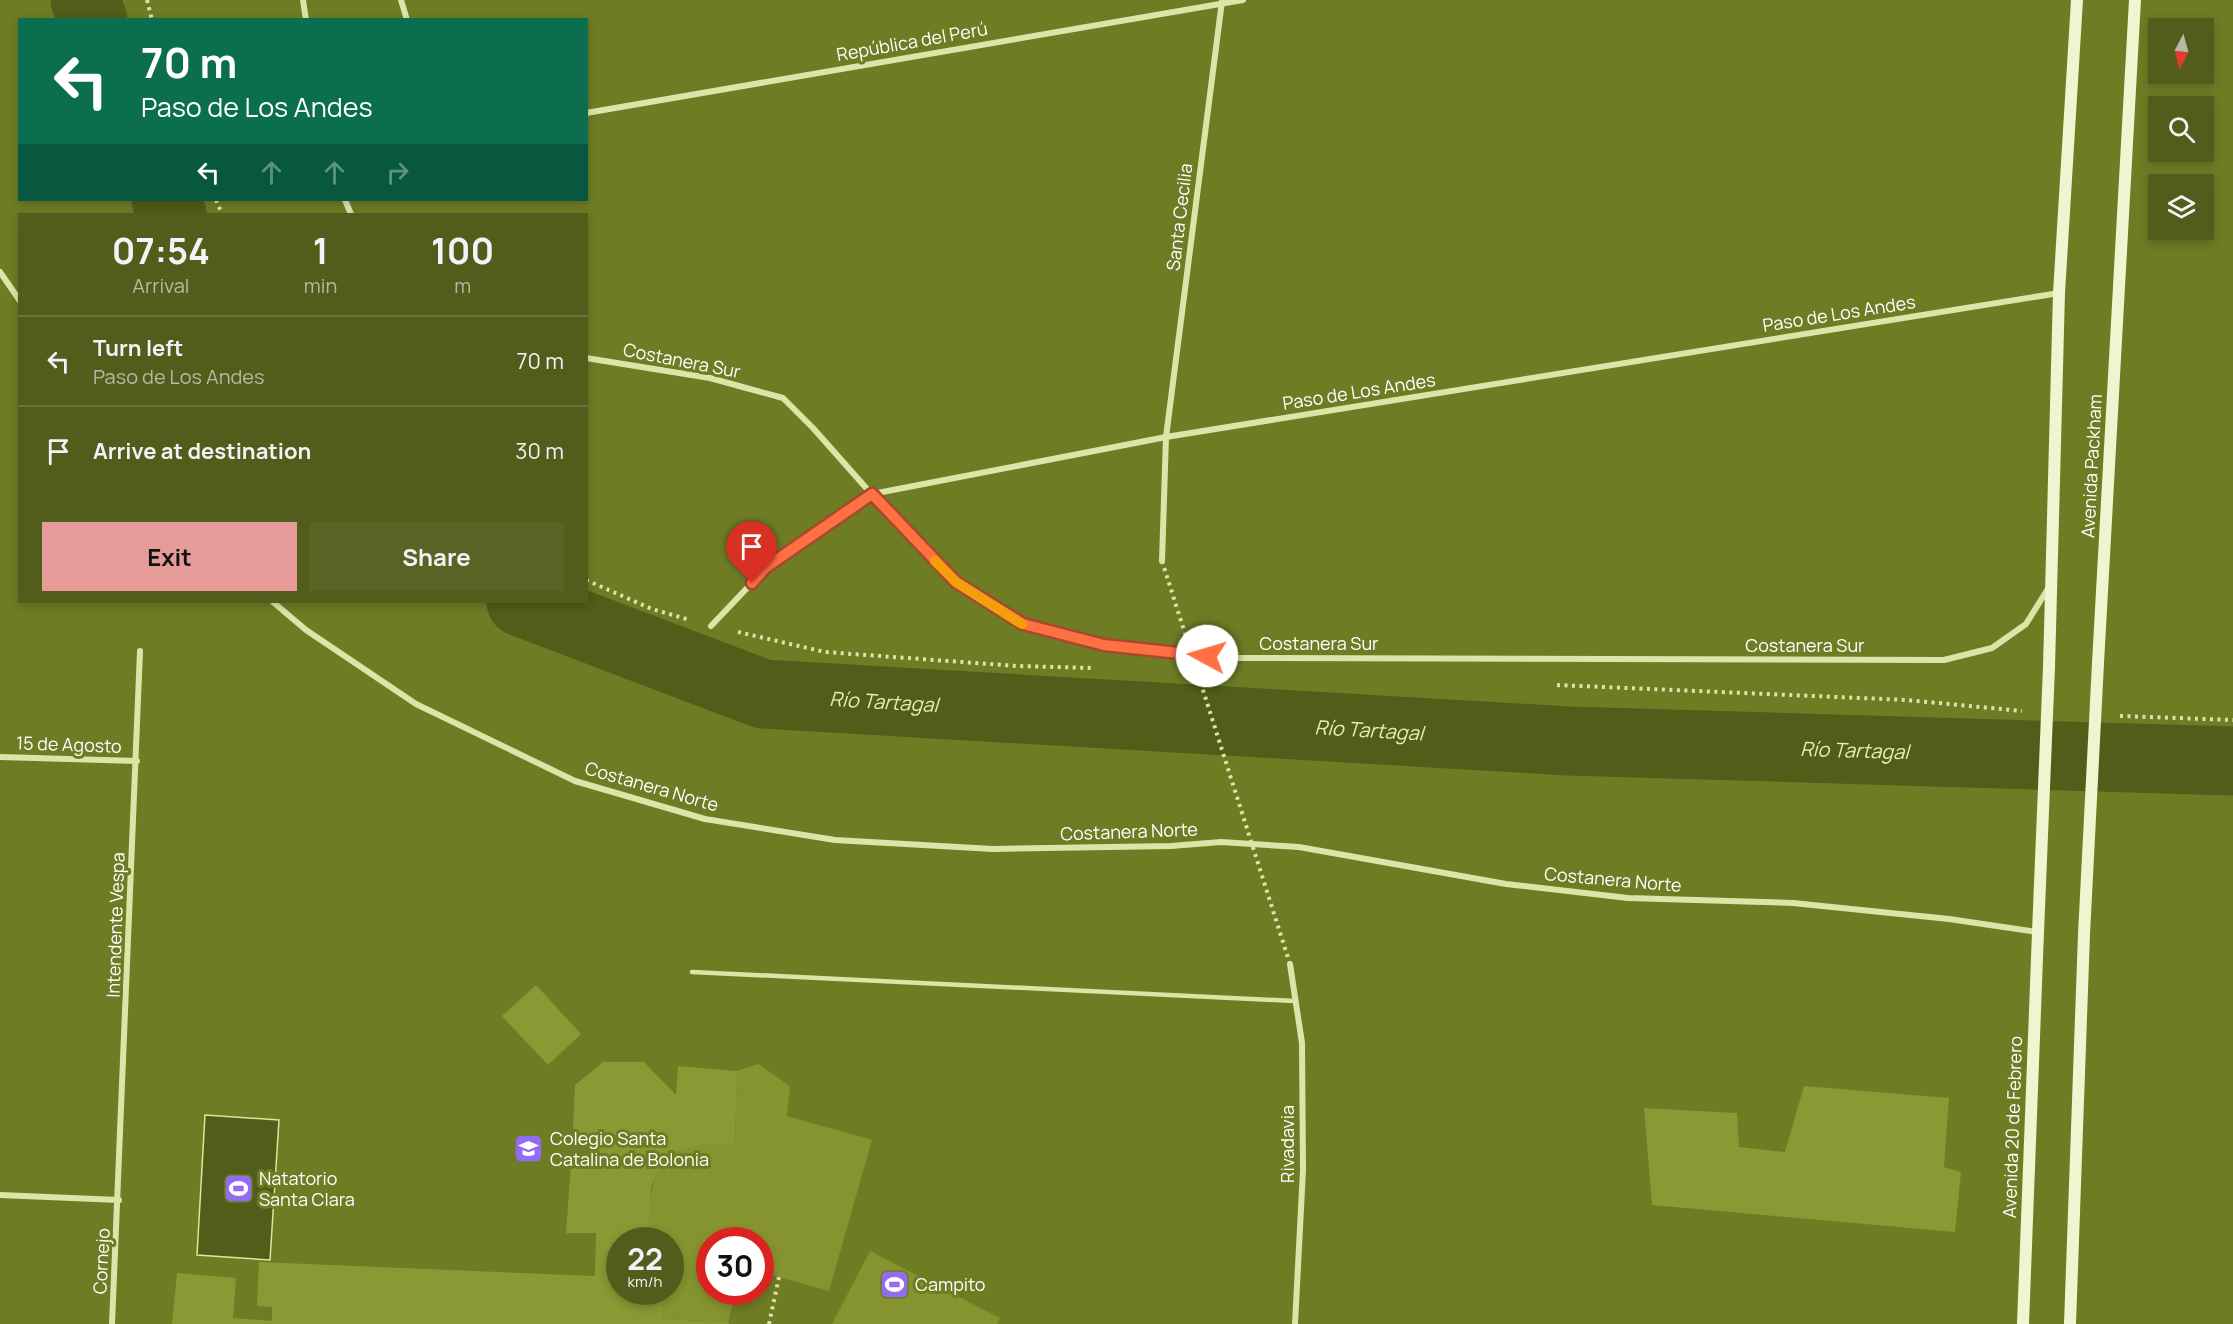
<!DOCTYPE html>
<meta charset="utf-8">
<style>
:root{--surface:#525d1b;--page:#586324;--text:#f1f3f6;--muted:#b5baa3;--line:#68723a;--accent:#e69b98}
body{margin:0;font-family:Manrope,sans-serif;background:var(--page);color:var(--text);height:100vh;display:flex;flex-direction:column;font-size:22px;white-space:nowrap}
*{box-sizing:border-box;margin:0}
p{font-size:20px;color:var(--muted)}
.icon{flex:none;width:33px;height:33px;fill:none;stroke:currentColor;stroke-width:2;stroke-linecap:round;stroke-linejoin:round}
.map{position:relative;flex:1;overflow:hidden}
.drawer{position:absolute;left:18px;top:213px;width:570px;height:390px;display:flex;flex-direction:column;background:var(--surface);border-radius:0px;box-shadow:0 3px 9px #0003}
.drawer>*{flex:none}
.top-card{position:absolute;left:18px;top:18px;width:570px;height:183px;border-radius:0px;box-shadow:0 3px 9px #0003;background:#0b6e4f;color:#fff;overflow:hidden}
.needle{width:39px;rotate:186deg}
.buttons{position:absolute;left:2148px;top:18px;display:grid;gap:12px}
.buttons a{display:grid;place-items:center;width:66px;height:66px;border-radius:0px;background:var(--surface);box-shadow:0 3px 9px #0003;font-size:30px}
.speed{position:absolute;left:606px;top:1227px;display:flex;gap:12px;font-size:30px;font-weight:700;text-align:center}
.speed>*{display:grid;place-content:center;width:78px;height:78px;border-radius:50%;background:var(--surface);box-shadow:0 3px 9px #0003;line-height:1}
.speed small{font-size:15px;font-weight:400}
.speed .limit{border:9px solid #d22;background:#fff;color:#111}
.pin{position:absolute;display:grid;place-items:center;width:51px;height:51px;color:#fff;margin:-62px -26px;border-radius:50% 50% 50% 0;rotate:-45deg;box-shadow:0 0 6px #0007}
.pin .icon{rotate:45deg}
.me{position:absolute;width:66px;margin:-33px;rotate:276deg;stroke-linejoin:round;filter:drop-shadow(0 0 4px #0008)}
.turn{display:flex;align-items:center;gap:21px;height:126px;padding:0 24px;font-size:27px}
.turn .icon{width:78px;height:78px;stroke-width:2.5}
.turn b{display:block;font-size:42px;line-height:51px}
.lanes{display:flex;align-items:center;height:57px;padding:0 24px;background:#0003;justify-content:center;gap:30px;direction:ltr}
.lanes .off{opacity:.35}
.eta{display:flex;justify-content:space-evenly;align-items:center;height:102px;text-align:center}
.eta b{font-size:36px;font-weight:700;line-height:42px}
.button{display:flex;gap:12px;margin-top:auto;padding:12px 24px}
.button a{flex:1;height:69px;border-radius:0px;background:var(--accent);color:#111;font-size:24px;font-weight:700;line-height:69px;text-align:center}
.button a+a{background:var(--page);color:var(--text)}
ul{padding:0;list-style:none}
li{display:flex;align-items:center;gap:18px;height:90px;padding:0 24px;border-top:2px solid var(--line)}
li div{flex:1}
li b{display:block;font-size:22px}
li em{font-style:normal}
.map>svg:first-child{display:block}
.green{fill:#85942e}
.water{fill:#515d18;stroke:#dce69c;stroke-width:1.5}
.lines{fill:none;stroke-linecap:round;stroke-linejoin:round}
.river{stroke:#515d18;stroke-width:69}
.building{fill:#8a9934}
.path{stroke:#dce5a8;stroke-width:4;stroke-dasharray:3 4.5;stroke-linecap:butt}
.lane{stroke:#dce5a8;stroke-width:4.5}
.street{stroke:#dce5a8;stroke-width:6}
.secondary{stroke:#eff5d1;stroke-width:12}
.path-bridge{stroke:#dce5a8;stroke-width:4;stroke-dasharray:3 4.5;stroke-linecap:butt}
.secondary-bridge{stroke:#eff5d1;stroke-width:12}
.route-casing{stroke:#a6492c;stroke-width:15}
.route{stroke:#ff7043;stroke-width:10}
.slow{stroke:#f59e0b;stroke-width:10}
.labels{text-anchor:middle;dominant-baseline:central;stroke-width:6;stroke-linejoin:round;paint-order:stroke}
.street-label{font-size:18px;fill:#fff;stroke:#6e7c24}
.poi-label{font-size:18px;fill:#fff;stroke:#6e7c24;text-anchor:start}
.water-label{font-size:20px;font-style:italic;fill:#e5edb3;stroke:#6e7c24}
</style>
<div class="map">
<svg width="2233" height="1324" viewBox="0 0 2233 1324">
<rect width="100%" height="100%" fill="#6e7c24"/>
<!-- green -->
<path class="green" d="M758,1064L790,1086L787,1116L872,1140L829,1291L761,1272L760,1240H710V1292H736L728,1322L662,1319L644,1304L645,1292H670V1240H647C649,1197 649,1145 707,1144C716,1143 726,1145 735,1145L737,1071Z
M870,1251L1000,1318L997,1324H832Z"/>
<!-- water -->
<path class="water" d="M205,1115L279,1120L270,1260L197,1255Z"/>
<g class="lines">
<!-- river -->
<g class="river">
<path d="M85,0L93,20"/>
<path d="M166,200L172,214"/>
<path id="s1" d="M521,602L763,694L1569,741L2233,761"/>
</g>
</g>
<!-- building -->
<path class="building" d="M536,985L581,1034L548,1065L502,1016Z
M603,1062H644L676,1095L678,1066L737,1071L735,1145L705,1144L677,1151L660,1167L651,1187L647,1240H620V1292H645L644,1304L662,1305V1319L729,1322V1324H172L177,1273L236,1278L233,1318L272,1321V1307L257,1306L259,1262L595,1276L596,1233H566L571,1163L609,1165L610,1156L598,1153L573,1128L575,1085Z
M1804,1086L1949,1098L1944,1167L1961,1172L1955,1232L1652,1205L1644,1108L1737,1113L1739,1147L1785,1152Z"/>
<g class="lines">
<!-- path -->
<path class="path" d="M147,0L152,20
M216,200L222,214
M586,580L652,609L690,620
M738,632L825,652L1017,666L1094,668
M1557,685L1907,700L2022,711
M2120,716L2233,720
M769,1324L779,1277"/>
<!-- lane -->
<path class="lane" d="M692,972L1295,1001"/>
<!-- street -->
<path class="street" d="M303,0L306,20
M401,0L407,20
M586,113L1243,0
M345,200L351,214
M0,272L20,301
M586,358L710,378L783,398L813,428L899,525L956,582L1023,624L1104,645L1228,658L1944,660L1992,648L2026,624L2049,587
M1162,561L1166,437L1222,1
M273,602L306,630L416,704L575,781L705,819L835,840L993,849L1171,846L1221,842L1299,847L1506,884L1628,898L1793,903L1949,919L2038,932
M711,626L765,569L872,494L1166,437L2059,293
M0,757L137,761
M1290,964L1302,1043L1303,1170L1295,1324
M0,1195L119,1200
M112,1324L140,651"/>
<!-- secondary -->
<path class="secondary" d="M2098,663L2135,0
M2049,667L2059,293L2077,0
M2023,1324L2038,932
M2070,1324L2084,934"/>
<!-- path-bridge -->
<path class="path-bridge" d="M1162,561L1290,964"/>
<!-- secondary-bridge -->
<path class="secondary-bridge" d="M2038,932L2049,667
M2084,934L2098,663"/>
</g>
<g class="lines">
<defs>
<path id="route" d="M752,583L765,568L872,494L956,582L1023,624L1104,645L1207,656"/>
</defs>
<!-- route casing -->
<use href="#route" class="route-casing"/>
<!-- route -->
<use href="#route" class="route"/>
<!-- slow -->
<path class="slow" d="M935,561L956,582L1022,624"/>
</g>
<!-- icons -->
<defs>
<symbol id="school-square" viewBox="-11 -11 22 22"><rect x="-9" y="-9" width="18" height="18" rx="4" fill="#946bf0" stroke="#6e7c24"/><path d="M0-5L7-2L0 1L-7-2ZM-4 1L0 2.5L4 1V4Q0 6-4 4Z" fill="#fff"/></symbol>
<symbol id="stadium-square" viewBox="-11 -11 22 22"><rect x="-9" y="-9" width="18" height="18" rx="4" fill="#946bf0" stroke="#6e7c24"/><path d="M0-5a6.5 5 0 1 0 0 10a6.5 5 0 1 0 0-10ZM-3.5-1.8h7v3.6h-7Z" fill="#fff"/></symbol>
</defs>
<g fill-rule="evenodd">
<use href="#school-square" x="512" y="1132" width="33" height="33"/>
<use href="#stadium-square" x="222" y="1172" width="33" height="33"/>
<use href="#stadium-square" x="878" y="1268" width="33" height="33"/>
</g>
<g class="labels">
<!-- street labels -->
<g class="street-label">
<text transform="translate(912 41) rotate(-10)">República del Perú</text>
<text transform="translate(1179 217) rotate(-83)">Santa Cecilia</text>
<text transform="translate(1839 313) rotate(-9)">Paso de Los Andes</text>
<text transform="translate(682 360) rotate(11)">Costanera Sur</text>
<text transform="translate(1359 391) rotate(-9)">Paso de Los Andes</text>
<text transform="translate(2091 466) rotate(-87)">Avenida Packham</text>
<text x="1319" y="643">Costanera Sur</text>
<text x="1805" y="645">Costanera Sur</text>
<text transform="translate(69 744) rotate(2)">15 de Agosto</text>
<text transform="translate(652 786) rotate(16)">Costanera Norte</text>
<text transform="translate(1129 831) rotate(-2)">Costanera Norte</text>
<text transform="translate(1613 879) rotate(5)">Costanera Norte</text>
<text transform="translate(115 925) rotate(-88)">Intendente Vespa</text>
<text transform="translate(2012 1127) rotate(-88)">Avenida 20 de Febrero</text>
<text transform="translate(1287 1144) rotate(-90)">Rivadavia</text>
<text transform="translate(101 1261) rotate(-87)">Cornejo</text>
</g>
<!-- poi labels -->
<g class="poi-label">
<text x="550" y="1138">Colegio Santa<tspan x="550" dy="21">Catalina de Bolonia</tspan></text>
<text x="259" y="1178">Natatorio<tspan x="259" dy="21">Santa Clara</tspan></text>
<text x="915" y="1284">Campito</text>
</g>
<!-- water labels -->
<g class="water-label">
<text stroke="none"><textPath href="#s1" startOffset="380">Río Tartagal</textPath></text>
<text stroke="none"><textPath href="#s1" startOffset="866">Río Tartagal</textPath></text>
<text stroke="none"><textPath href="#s1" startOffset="1352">Río Tartagal</textPath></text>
</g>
</g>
</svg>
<div class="buttons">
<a><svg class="needle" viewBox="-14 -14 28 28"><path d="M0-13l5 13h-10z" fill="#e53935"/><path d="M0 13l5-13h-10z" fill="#b5baa3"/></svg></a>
<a><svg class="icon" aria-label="search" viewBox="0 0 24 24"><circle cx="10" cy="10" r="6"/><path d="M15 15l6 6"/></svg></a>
<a><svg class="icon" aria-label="layers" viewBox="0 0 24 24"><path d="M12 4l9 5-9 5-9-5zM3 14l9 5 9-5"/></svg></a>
</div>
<div class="speed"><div>22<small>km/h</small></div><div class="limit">30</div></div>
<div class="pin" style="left:752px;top:583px;background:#d93025"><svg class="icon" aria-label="arrive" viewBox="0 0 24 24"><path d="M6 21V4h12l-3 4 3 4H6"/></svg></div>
<svg class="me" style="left:1207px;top:656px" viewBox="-20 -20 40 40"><circle r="19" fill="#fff"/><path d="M0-13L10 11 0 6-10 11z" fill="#ff7043"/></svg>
<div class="top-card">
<div class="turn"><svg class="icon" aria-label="left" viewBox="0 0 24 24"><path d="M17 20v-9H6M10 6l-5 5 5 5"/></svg><div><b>70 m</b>Paso de Los Andes</div></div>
<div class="lanes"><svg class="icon" aria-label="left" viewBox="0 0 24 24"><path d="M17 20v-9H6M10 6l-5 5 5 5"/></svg><svg class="icon off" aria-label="ahead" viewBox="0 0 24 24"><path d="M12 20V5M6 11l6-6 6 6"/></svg><svg class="icon off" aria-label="ahead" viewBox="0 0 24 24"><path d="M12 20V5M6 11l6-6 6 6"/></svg><svg class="icon off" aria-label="right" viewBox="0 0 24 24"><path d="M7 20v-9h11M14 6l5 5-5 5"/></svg></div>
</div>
<section class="drawer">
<div class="eta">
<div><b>07:54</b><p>Arrival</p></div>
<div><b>1</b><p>min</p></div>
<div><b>100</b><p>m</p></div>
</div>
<ul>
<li><svg class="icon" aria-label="left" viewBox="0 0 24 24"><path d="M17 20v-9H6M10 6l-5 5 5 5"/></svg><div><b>Turn left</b><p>Paso de Los Andes</p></div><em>70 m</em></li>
<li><svg class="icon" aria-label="arrive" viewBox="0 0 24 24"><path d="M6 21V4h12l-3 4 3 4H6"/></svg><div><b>Arrive at destination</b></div><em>30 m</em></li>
</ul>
<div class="button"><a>Exit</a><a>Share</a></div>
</section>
</div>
